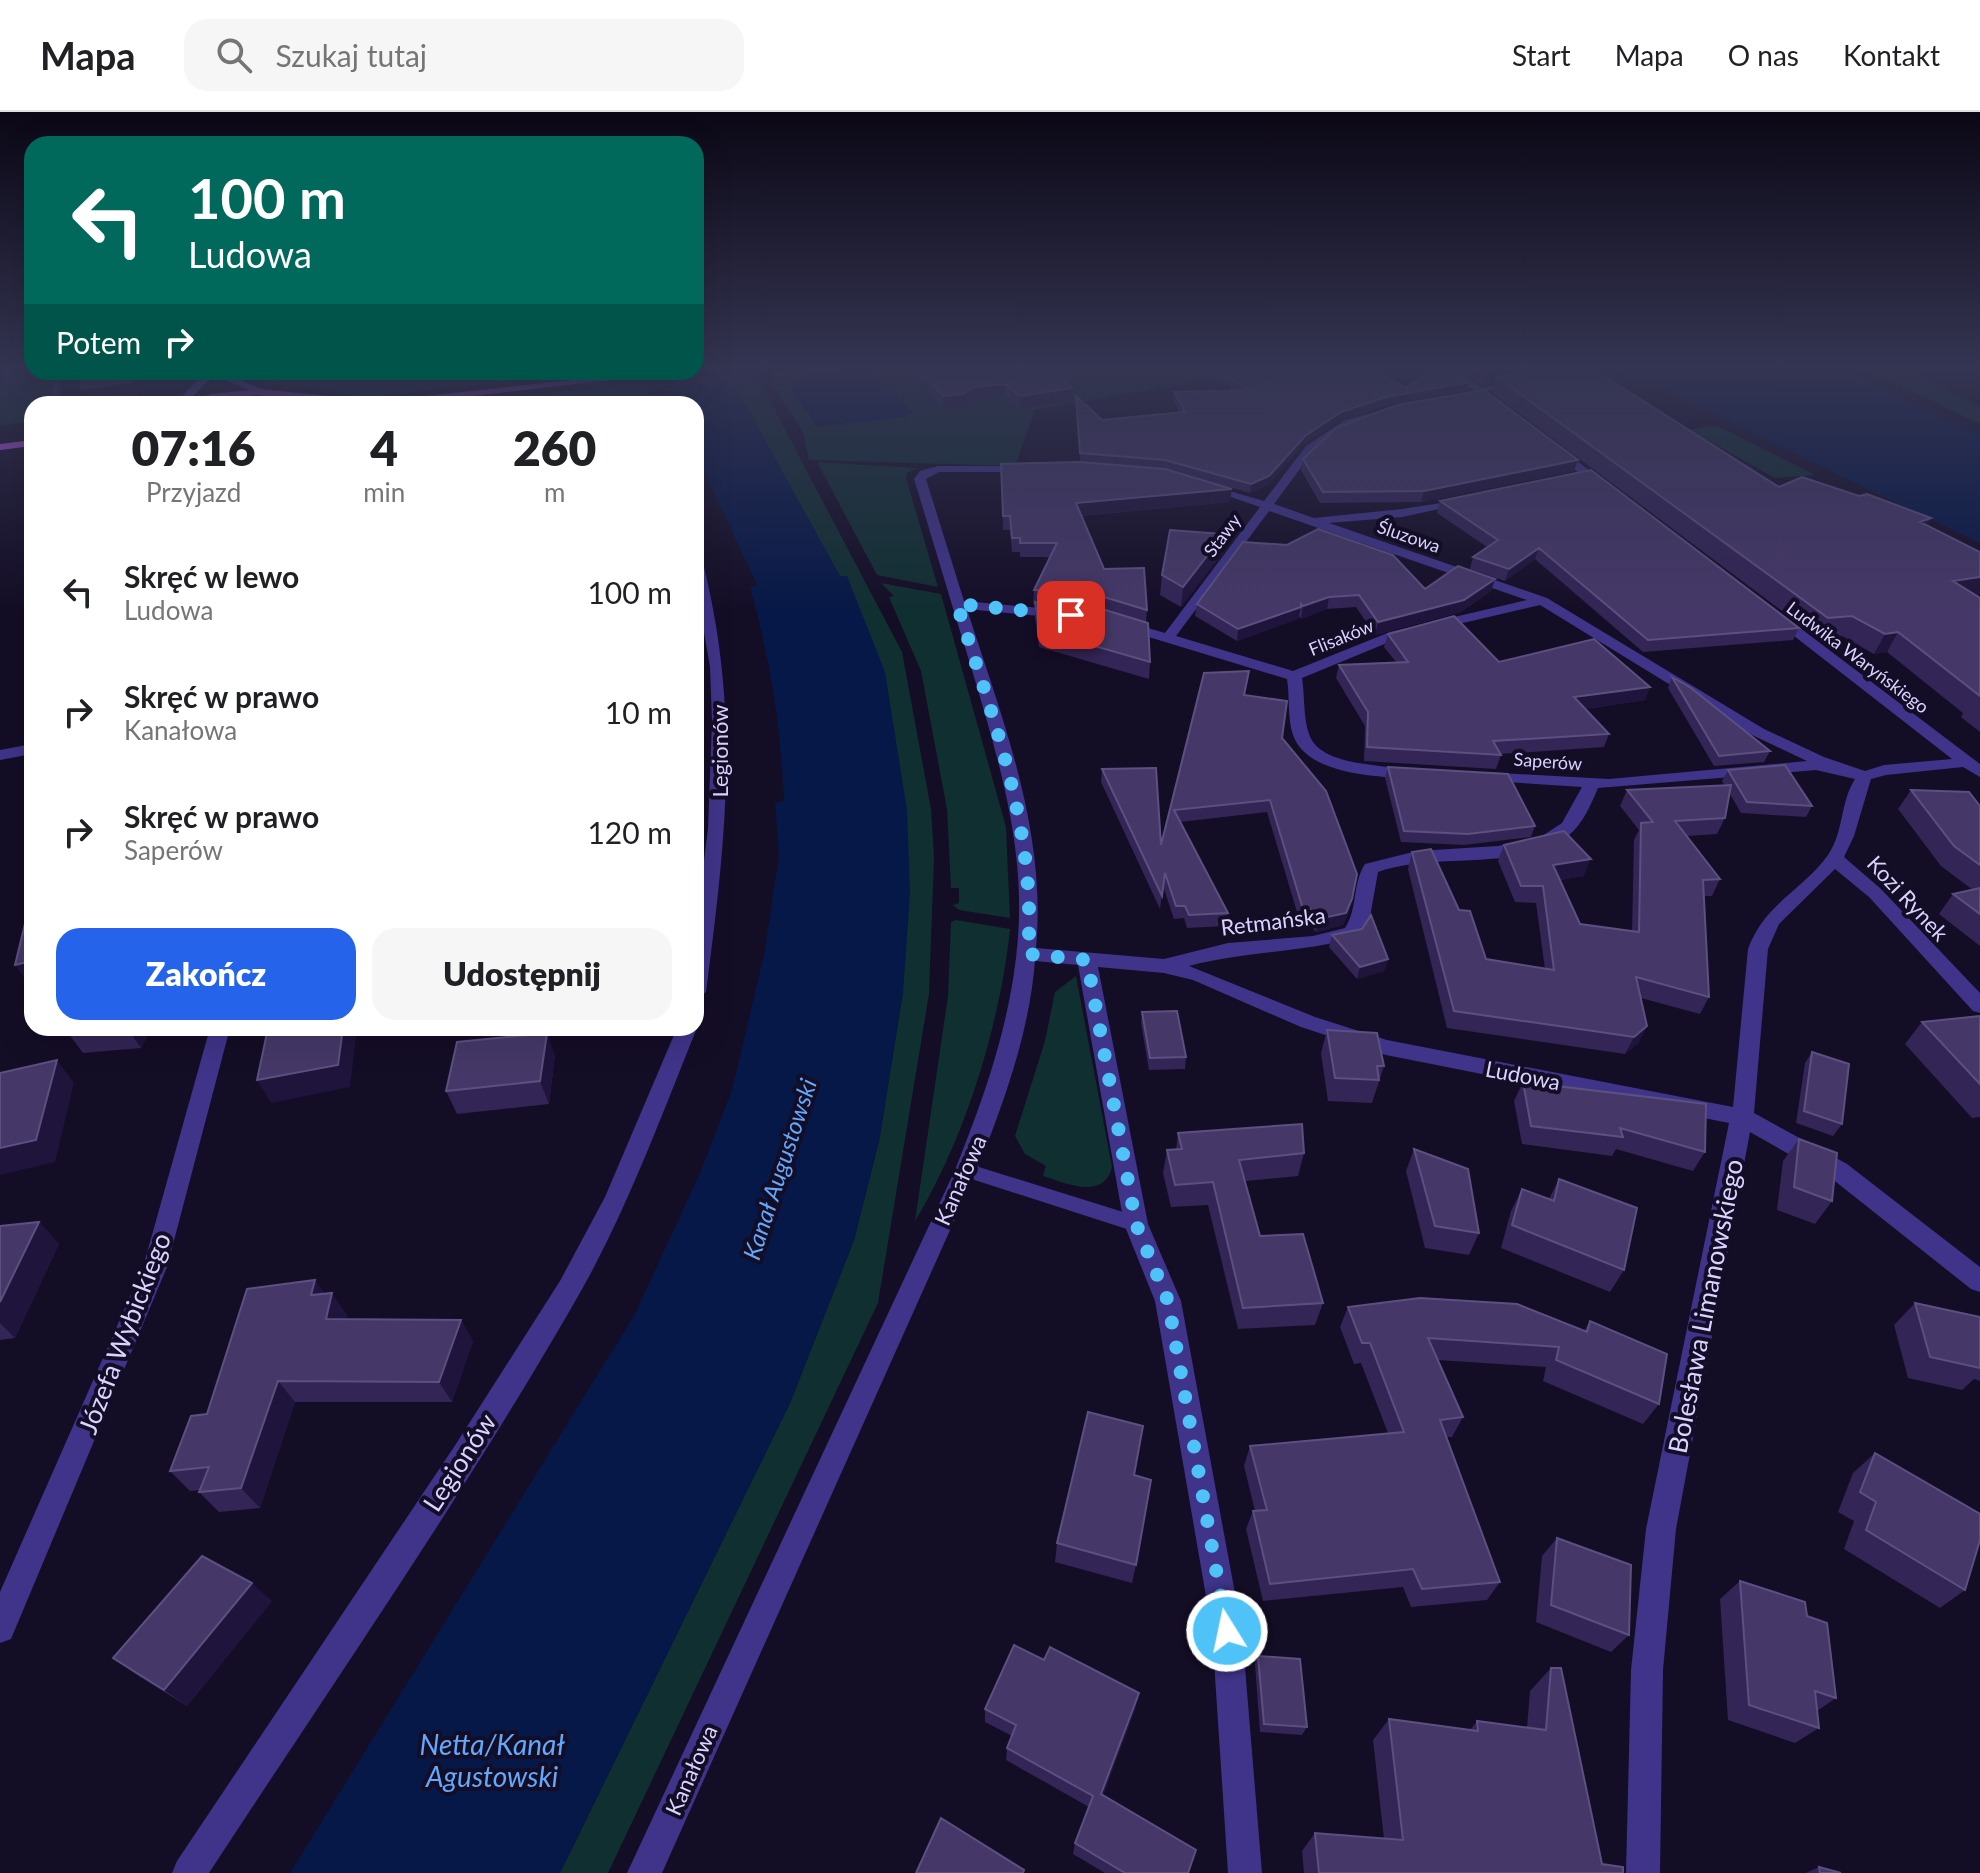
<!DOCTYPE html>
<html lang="pl">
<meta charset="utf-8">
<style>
:root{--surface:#fff;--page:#f6f6f6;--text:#202124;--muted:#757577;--line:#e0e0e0;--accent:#2563eb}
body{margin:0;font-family:Lato,sans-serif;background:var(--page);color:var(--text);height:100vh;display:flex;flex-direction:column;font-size:30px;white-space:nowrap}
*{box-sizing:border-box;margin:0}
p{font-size:26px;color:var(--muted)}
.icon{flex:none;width:44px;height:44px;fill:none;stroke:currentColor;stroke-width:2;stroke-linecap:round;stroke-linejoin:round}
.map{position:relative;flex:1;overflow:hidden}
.side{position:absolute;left:24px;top:284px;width:680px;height:640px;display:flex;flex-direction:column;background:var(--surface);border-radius:24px;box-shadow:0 8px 32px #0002}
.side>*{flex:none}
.top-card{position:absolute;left:24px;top:24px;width:680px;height:244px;border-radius:24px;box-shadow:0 8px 32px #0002;background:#00695c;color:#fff;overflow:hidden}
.pin{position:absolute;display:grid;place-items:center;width:68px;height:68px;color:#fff;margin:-34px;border-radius:16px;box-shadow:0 4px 12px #0006}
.me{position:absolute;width:88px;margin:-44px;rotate:350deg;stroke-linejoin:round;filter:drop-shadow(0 0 6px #0008)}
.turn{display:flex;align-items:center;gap:28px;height:168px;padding:0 32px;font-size:36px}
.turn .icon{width:104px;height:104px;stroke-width:2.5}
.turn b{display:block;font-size:56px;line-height:68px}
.then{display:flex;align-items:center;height:76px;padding:0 32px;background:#0003;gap:16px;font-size:30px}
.eta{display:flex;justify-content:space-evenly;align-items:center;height:136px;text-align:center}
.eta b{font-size:48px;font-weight:800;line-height:56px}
.primary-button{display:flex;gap:16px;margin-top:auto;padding:16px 32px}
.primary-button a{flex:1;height:92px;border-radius:24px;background:var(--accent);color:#fff;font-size:32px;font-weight:800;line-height:92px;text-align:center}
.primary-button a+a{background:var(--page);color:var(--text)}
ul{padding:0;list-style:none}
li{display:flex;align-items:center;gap:24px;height:120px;padding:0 32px}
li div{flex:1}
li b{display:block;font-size:30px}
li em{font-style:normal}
header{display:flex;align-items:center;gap:48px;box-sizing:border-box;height:112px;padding:0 40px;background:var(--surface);border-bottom:2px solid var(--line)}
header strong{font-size:38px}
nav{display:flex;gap:44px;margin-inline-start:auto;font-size:28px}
.search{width:560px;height:72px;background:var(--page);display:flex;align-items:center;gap:20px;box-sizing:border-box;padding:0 28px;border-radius:24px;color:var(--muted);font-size:30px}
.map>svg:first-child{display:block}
.green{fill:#102f31}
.water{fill:#061847}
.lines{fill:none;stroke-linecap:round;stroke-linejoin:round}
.lane{fill:#3f3489;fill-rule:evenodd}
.street{fill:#3f3489;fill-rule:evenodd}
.secondary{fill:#7a6aff;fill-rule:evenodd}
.primary{fill:#cf5aff;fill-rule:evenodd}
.wall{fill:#332556}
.shaded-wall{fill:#1f143b}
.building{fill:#453868;stroke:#5c5080;stroke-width:2}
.route{stroke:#4fc3f7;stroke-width:14;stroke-dasharray:0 25.2}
.labels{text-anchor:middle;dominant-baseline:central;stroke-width:8;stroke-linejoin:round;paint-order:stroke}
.far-street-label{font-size:18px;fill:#dbd3ff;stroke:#140d26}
.street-label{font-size:22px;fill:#dbd3ff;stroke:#140d26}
.water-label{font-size:24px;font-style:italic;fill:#61a9ff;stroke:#140d26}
.near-street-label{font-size:26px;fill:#dbd3ff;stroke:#140d26}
.near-water-label{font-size:28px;font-style:italic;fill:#61a9ff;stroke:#140d26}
</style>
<header>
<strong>Mapa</strong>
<div class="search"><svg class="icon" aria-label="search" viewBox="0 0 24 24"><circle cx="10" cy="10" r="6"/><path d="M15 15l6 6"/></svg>Szukaj tutaj</div>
<nav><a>Start</a><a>Mapa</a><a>O nas</a><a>Kontakt</a></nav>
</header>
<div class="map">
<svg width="1980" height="1761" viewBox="0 0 1980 1761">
<rect width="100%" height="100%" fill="#140d26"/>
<!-- green -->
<path class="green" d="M0,254H32V260H61L52,292H32V309L0,314Z
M796,254H1307L1276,255L1035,298L1015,354L809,348L803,320L769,269L783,255Z
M1859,254H1901L1980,295V312Z
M243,260H507L513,269L364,285L246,265Z
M741,262L760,270L902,540L931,697L934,745L929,882L878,1191L608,1761H560L790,1291L854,1128L879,1029L903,880L840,465L737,277L717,265Z
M646,271L653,292H440Z
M1710,314L1719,315L1815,363L1775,366L1690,318Z
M817,350L918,356L907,361L906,366L938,475L877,463Z
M881,471L941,482L1006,715L1010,806L959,798L953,793L959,791V776H951L947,697L921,559L889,485L894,484Z
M956,808L1010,817C1000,913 965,1027 915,1109L948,884L951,810Z
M1076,864L1112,1055C1104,1089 1065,1071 1043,1064L1046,1054L1025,1042L1015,1024L1045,929L1055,880Z"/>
<!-- water -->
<path class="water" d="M697,254L701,260L737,277L840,464H847L885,560L907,698L910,781L903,880L879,1029L854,1128L790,1291L560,1761H290L635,1202L700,1061L732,978L764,843L779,744L775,691L784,689C781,616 770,546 750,475L757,473L696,342V292H673L666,285L675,263L696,260Z
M866,254L913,300L904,305L817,315L790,276L807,261Z
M1613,254H1836L1975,320L1980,322V431Z"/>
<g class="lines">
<!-- lane -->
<path class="lane" d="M55,260H63L58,292H50Z
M1508,272L1511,276L1477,279L1473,277Z
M966,1051L1136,1104L1143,1106L1146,1112L1143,1118L1136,1120L959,1063L957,1058L959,1053Z"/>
<!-- street -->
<path class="street" d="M1443,254H1452L1506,295L1497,297Z
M1398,294L1402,299L1353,312L1314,338L1274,392L1314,406L1402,397L1467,387V391L1402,405L1329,411L1547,486L1764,617L1824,645L1865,659L1884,653L1952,647L1771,506L1783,503L1980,652V665L1963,655L1886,663L1871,667L1854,724L1844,745L1881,777L1980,881V901L1973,899L1869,785L1835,757L1779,812L1768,837L1754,1001L1847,1052L1980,1155V1180L1971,1177L1831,1066L1750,1020L1676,1417L1663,1558L1660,1761H1626L1631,1558L1646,1417L1729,1011L1386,943L1301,915L1193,868L1164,861L1098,855L1148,1112L1181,1189L1242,1519L1262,1761H1228L1212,1519L1155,1189L1124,1112L1078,853L1035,849C1029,922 1004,990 977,1058L662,1761H627L955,1058C985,983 1012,907 1018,825C1025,732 998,646 972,558C952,494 934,432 914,367L920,359L938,354H1028L1034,357L1028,360H939L926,367L964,489L1061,498L1068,502L1061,506L967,497C1002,607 1047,718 1036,836L1164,847L1228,831L1313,824L1345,816C1358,797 1352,772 1365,752L1417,739L1498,734L1539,726L1562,711L1582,675L1477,668V662L1483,660L1609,667L1807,649L1752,623L1540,493L1399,526L1302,566C1305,584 1303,605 1309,622C1320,656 1388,652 1417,659V665L1411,667C1376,664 1307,663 1293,623C1287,605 1290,585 1287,567L1119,516V510L1124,509L1165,521L1260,395L1202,375V371L1264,389L1306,334L1345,308ZM1269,399L1527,488L1390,520L1293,559L1176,524ZM1816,658L1855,667C1840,690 1844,720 1828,743C1802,779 1765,791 1748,837L1733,995L1387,928L1315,905L1189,854C1245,839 1302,841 1358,825L1370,805L1378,760C1436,739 1520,761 1569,723C1583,712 1591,692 1598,676Z
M1551,335H1559L1609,374V378H1601L1551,339Z
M696,443L702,447C741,600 726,726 706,880L696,887V811L708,717L712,609L710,555L696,474Z
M32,632V642L0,648V638Z
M696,914L697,916C660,1007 626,1101 577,1186C464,1383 333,1571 209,1761H172L177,1749L454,1335L560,1169L605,1085L677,916Z
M210,916H230L167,1155L11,1527L0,1531V1480L143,1155Z"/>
<!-- secondary -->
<path class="secondary" d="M206,260H222L272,282L263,284L214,263L185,292H174Z"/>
<!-- primary -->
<path class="primary" d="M696,254H733L696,260Z
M645,260H676L407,292L304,289L307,292L259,283L177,292L211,282L259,277L380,289Z
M32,328V334L0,338V332Z"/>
</g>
<!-- wall -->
<path class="wall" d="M917,254H1048L1071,288L1020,296L1005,284L974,287L964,294L943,297L926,277Z
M1196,254H1366L1406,276L1470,270L1468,278L1385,293L1339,309L1303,333L1268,373L1250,381L1172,359L1230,390L1081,404L1104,457L1147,498L1146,510L1150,550L1149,567L1039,535L1035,507V493L1033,492L1034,478L1050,445H1020V440H1012L1010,418H1003L1001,352L1080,350L1076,284L1102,308L1180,301L1173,288L1174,280L1235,278Z
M1453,254H1588L1779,375L1859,384L1931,406L1927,413L1980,440V482L1975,483L1980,486V620L1961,605L1963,601L1887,540L1874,542L1842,524L1818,526L1492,281L1495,272L1482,273Z
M1303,347L1578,348L1574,359L1421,390L1320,391L1301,358Z
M1440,389L1799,516L1793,528L1643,540L1535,447L1505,469L1470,457L1473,445L1487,435L1437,401Z
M1224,422L1222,441L1181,495L1160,483L1162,463Z
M1495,467L1491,479L1461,500L1375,523L1356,495L1327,497L1301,507L1299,504L1298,507L1237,529L1195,504L1197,492L1425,477Z
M1388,522L1499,550L1650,575L1645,588L1585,597L1609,622L1604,635L1500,642L1501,643L1496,657L1364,649L1365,614L1336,566L1339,553L1396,550L1384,535Z
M1204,561L1245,583L1282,626L1352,787L1349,800L1343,813L1316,820L1307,810H1300L1267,700L1180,710L1228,801L1226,814L1187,816L1184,806L1174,807L1163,774L1160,797L1101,670L1102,657L1161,733Z
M1672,565L1770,639L1764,650L1714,654L1668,576Z
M1388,655L1535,714L1531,725L1464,733L1401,730L1385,666Z
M1728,658L1812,694L1806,705L1741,701L1730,682L1725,706L1717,722L1687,724L1720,767L1712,784H1704L1709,885L1700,902L1641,886L1647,914L1638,931L1625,942L1447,916L1408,757L1412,740L1459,798L1486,847L1545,857L1536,791L1515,790L1498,749L1504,733L1584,764L1559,768L1580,812L1632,819L1634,728L1639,718L1620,694L1627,678L1725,674L1722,669Z
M1911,678L1980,694V834L1939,802L1953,782L1973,778L1941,754L1898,697Z
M1332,823L1388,847L1384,859L1357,867L1329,835Z
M1142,900L1186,945L1185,957L1149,958L1141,911Z
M1980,904V1005L1972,1006L1905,932L1922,910Z
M67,916H151L141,936L83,941L66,918Z
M1327,918L1384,954L1372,991L1328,989L1321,941Z
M1812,940L1842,1012L1833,1024L1796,1011L1805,951Z
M555,943L549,992L457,1002L446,979Z
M1523,970L1705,1040L1693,1059L1616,1037L1612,1044L1522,1032L1514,989Z
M1178,1021L1304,1041L1298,1064L1245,1069L1260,1124L1323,1191L1315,1213L1238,1217L1208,1093L1171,1095L1163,1061L1167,1038H1176Z
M1799,1027L1832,1089L1815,1112L1777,1098L1783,1049Z
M1414,1037L1479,1121L1469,1143L1425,1136L1406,1059Z
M1559,1067L1624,1158L1610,1180L1501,1136L1511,1099L1522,1077L1549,1087Z
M39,1110L59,1132L15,1226L0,1228V1114Z
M315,1168L324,1182L347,1203L346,1207L461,1208L473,1229L452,1290H295L260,1396L219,1400L199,1380L200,1378L190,1379L170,1359L207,1302Z
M1915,1191L1980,1205V1269L1974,1267L1962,1278L1908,1266L1894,1213Z
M1348,1195L1584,1219L1590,1209L1659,1292L1643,1312L1543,1269L1546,1255L1438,1248L1463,1305L1452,1325H1447L1500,1470L1487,1488L1411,1495L1403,1475L1263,1489L1246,1417L1253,1399H1255L1244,1354L1250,1334L1388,1321L1361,1251L1354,1252L1340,1215Z
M1875,1341L1965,1478L1940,1496L1844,1437L1854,1409L1838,1400L1853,1361Z
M1134,1363L1136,1453L1132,1471L1055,1450L1057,1431Z
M1557,1426L1629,1523L1611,1540L1536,1510L1542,1444Z
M1740,1469L1807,1504L1836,1586L1817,1599L1819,1616L1795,1631L1728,1608L1720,1487Z
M272,1489L187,1594L137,1563L113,1546Z
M1258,1544L1307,1615L1302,1623L1260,1620L1255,1552Z
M1551,1556L1602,1752L1623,1761H1304L1302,1739L1315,1721L1384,1727L1373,1628L1389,1607L1470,1618L1477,1609L1527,1616L1530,1579Z
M1136,1595L1103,1683L1188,1761H1105L1073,1742L1075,1731L1089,1695L1006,1648L1007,1636L1012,1624L985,1610V1597Z
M1819,1755L1841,1761H1806Z"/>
<!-- shaded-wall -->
<path class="shaded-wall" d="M0,254H10L0,279Z
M1515,255L1510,270L1497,265L1495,272L1482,273L1486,257Z
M130,260H137V285L88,292L81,277Z
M1470,270L1468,278L1385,293L1339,309L1303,333L1268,373L1250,381L1251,372L1305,324L1341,300L1386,285Z
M1005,272V284L974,287L964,294L943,297V284L974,275Z
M1072,276L1071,288L1020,296V284Z
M1578,348L1574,359L1421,390L1424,379Z
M1232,377L1230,390L1075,404L1076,391Z
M1931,406L1921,424L1920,410Z
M1224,422L1222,441L1181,495L1183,475Z
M1539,436L1535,447L1505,469L1509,457Z
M1980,465V482L1942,488L1953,469Z
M1495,467L1491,479L1461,500L1375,523L1378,510Z
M1329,485L1327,497L1301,507L1303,494Z
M1301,495L1298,507L1237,529L1238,517Z
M1898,520L1887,540L1874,542L1885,522Z
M1650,575L1645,588L1569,599L1574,585Z
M1591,747L1584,764L1546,770L1553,753Z
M1352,787L1349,800L1343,813L1316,820L1319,807Z
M1388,847L1384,859L1357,867L1360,855Z
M32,849V876L15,853Z
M1647,914L1638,931L1625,942L1634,925Z
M127,916H151L141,936Z
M343,916H357L350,975L271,991L257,968Z
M547,921L555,943L549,992L540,969Z
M57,948L74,971L55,1050L0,1063V1036Z
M39,1110L59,1132L15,1226L0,1211V1190Z
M315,1168L330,1189L311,1183Z
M332,1181L347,1203L341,1228L326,1207Z
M461,1208L473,1229L452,1290L439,1270Z
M278,1269L295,1290L260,1396L241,1376Z
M252,1471L272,1489L187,1594L164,1578Z
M1139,1581L1136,1595L1099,1693L1101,1682Z"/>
<!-- building -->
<path class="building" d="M921,254H1048L1072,276L1020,284L1005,272L974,275L963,282L943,284L926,265Z
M1209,254H1366L1406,276L1437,254H1449L1470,270L1386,285L1341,300L1305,324L1269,364L1251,372L1165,348L1080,341L1076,284L1102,308L1185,300L1174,280L1249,278Z
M1480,254H1588L1779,375L1802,365L1859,384L1867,382L1931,406L1920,410L1980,440V465L1953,469L1980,486V584L1898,520L1885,522L1852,504L1828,506L1497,265L1518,262L1515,255L1486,257Z
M82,260H130V270L81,277Z
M1484,278L1578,348L1424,379L1323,380L1303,347L1336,316L1397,293Z
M1079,350L1165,357L1232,377L1076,391L1104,457L1144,456L1147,498L1104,485L1034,478L1057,431H1020V426H1012L1010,404H1003L1001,352Z
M1591,358L1799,516L1648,528L1539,436L1509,457L1473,445L1498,428L1440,389Z
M1318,417L1393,443L1425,477L1458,454L1495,467L1464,488L1378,510L1359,483L1329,485L1303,494L1301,492V495L1238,517L1197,492L1243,430L1287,433Z
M1170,418L1224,422L1183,475L1162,463Z
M1035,490L1102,497L1148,511L1150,550L1039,518Z
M1454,504L1499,550L1594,527L1650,575L1574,585L1609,622L1493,629L1501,643L1367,635L1368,600L1339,553L1408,550L1388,522Z
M1249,559L1244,583L1287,589L1282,626L1326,679L1357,762L1352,787L1346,801L1319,807L1310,797H1303L1270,688L1174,698L1228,801L1189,803L1185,794H1176L1165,761L1162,784L1102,657L1156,656L1161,733L1204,561Z
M1672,565L1691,576L1770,639L1719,644Z
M1785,653L1812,694L1747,690L1728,658Z
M1388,655L1508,662L1535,714L1468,722L1404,719Z
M1731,673L1725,706L1675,709L1720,767L1703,768L1709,885L1636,865L1647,914L1634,925L1454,899L1412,740L1431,737L1459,798L1470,799L1486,847L1554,858L1543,774H1521L1504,733L1564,719L1591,747L1553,753L1580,812L1639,820L1641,711L1653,710L1627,678Z
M1911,678L1969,680L1980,694V753L1954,734Z
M1980,776V802L1953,782Z
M32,783V849L15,853Z
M1371,803L1388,847L1360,855L1332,823L1362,817Z
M1177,899L1186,945L1150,946L1142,900Z
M1980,904V972L1922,910Z
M67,916H93L66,918Z
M268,916H343L338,953L257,968Z
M1327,918L1377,921L1384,954H1377L1379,968L1335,966Z
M547,921L540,969L446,979L457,930Z
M1812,940L1849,952L1842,1012L1804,999Z
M57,948L36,1028L0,1036V961Z
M1523,970L1706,992L1705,1040L1620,1016L1623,1025L1531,1014Z
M1302,1012L1304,1041L1239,1048L1260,1124L1303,1122L1323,1191L1243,1196L1213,1070L1175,1073L1167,1038L1182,1037L1178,1021Z
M1799,1027L1837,1041L1832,1089L1794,1075Z
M1414,1037L1468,1057L1479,1121L1435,1114Z
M1559,1067L1637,1096L1624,1158L1512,1113L1522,1077L1554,1089Z
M39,1110L0,1190V1114Z
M315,1168L311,1183L332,1181L326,1207L461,1208L439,1270L278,1269L241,1376L199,1380L209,1355L170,1359L191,1304L207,1302L247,1177Z
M1420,1186L1517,1192L1587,1220L1590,1209L1667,1242L1659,1292L1556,1248L1559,1235L1428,1226L1463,1305L1440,1308L1500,1470L1422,1477L1413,1457L1270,1472L1253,1399L1267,1398L1250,1334L1404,1320L1370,1231H1362L1348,1195Z
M1915,1191L1980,1205V1256L1930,1245Z
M1088,1300L1143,1314L1134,1363L1151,1368L1136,1453L1057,1431Z
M1875,1341L1980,1402V1428L1965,1478L1866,1418L1876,1390L1860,1380Z
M1557,1426L1631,1453L1629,1523L1551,1493Z
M202,1444L252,1471L164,1578L113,1546Z
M1740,1469L1805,1490L1807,1504L1827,1511L1836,1586L1815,1579L1819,1616L1749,1593Z
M1014,1533L1044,1548L1050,1535L1139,1581L1101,1682L1196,1738L1188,1761H1125L1075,1731L1093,1684L1007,1636L1016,1613L985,1597Z
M1258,1544L1300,1547L1307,1615L1264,1612Z
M1551,1556H1561L1602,1752L1623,1755V1761H1319L1315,1721L1403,1728L1389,1607L1478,1619L1477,1609L1546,1618Z
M941,1706L1024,1758L1023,1761H916Z
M1819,1755L1841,1761H1820Z"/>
<!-- sky -->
<linearGradient id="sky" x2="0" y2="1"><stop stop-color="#0b0715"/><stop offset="0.51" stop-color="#343552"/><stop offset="1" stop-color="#343552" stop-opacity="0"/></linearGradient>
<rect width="1980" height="500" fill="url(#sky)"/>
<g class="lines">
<!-- route -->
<path class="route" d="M1071,503L957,492C993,607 1037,719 1028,842L1087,848L1136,1112L1168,1189L1227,1519"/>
</g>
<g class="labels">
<!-- far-street labels -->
<g class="far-street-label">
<text transform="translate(1222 423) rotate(-53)">Stawy</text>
<text transform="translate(1409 424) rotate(19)">Śluzowa</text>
<text transform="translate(1341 525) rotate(-22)">Flisaków</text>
<text transform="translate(1858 545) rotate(37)">Ludwika Waryńskiego</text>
<text transform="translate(1548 649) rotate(4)">Saperów</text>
</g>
<!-- street labels -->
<g class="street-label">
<text transform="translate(719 639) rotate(-90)">Legionów</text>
<text transform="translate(1908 786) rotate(47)">Kozi Rynek</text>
<text transform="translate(1273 809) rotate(-7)">Retmańska</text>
<text transform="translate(1523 963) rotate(11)">Ludowa</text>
<text transform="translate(960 1068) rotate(-66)">Kanałowa</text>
<text transform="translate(691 1658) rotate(-66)">Kanałowa</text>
</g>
<!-- water labels -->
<g class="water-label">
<text transform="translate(779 1057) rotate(-72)">Kanał Augustowski</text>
</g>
<!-- near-street labels -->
<g class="near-street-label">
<text transform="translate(1705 1194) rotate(-79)">Bolesława Limanowskiego</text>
<text transform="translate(124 1221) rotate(-69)">Józefa Wybickiego</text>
<text transform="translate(459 1350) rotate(-57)">Legionów</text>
</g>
<!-- near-water labels -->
<g class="near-water-label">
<text x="492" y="1632">Netta/Kanał<tspan x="492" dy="32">Agustowski</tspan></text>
</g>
</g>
</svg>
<div class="pin" style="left:1071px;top:503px;background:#d93025"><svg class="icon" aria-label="arrive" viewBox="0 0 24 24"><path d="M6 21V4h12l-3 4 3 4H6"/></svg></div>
<svg class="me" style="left:1227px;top:1519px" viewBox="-20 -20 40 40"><circle r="17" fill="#4fc3f7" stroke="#fff" stroke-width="3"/><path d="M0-11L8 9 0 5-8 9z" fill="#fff"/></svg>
<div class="top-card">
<div class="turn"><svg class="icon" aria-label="left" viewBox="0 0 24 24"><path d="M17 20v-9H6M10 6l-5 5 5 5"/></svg><div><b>100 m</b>Ludowa</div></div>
<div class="then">Potem<svg class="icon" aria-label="right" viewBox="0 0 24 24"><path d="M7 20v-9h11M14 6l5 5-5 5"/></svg></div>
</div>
<section class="side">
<div class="eta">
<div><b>07:16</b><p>Przyjazd</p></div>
<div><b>4</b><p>min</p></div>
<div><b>260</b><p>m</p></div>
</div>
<ul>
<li><svg class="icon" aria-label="left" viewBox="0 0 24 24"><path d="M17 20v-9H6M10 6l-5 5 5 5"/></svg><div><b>Skręć w lewo</b><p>Ludowa</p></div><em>100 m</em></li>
<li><svg class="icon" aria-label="right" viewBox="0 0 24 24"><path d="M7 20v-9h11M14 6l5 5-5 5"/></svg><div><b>Skręć w prawo</b><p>Kanałowa</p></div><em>10 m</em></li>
<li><svg class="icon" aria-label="right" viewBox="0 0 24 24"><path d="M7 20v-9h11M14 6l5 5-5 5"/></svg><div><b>Skręć w prawo</b><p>Saperów</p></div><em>120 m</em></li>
</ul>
<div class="primary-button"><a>Zakończ</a><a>Udostępnij</a></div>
</section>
</div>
